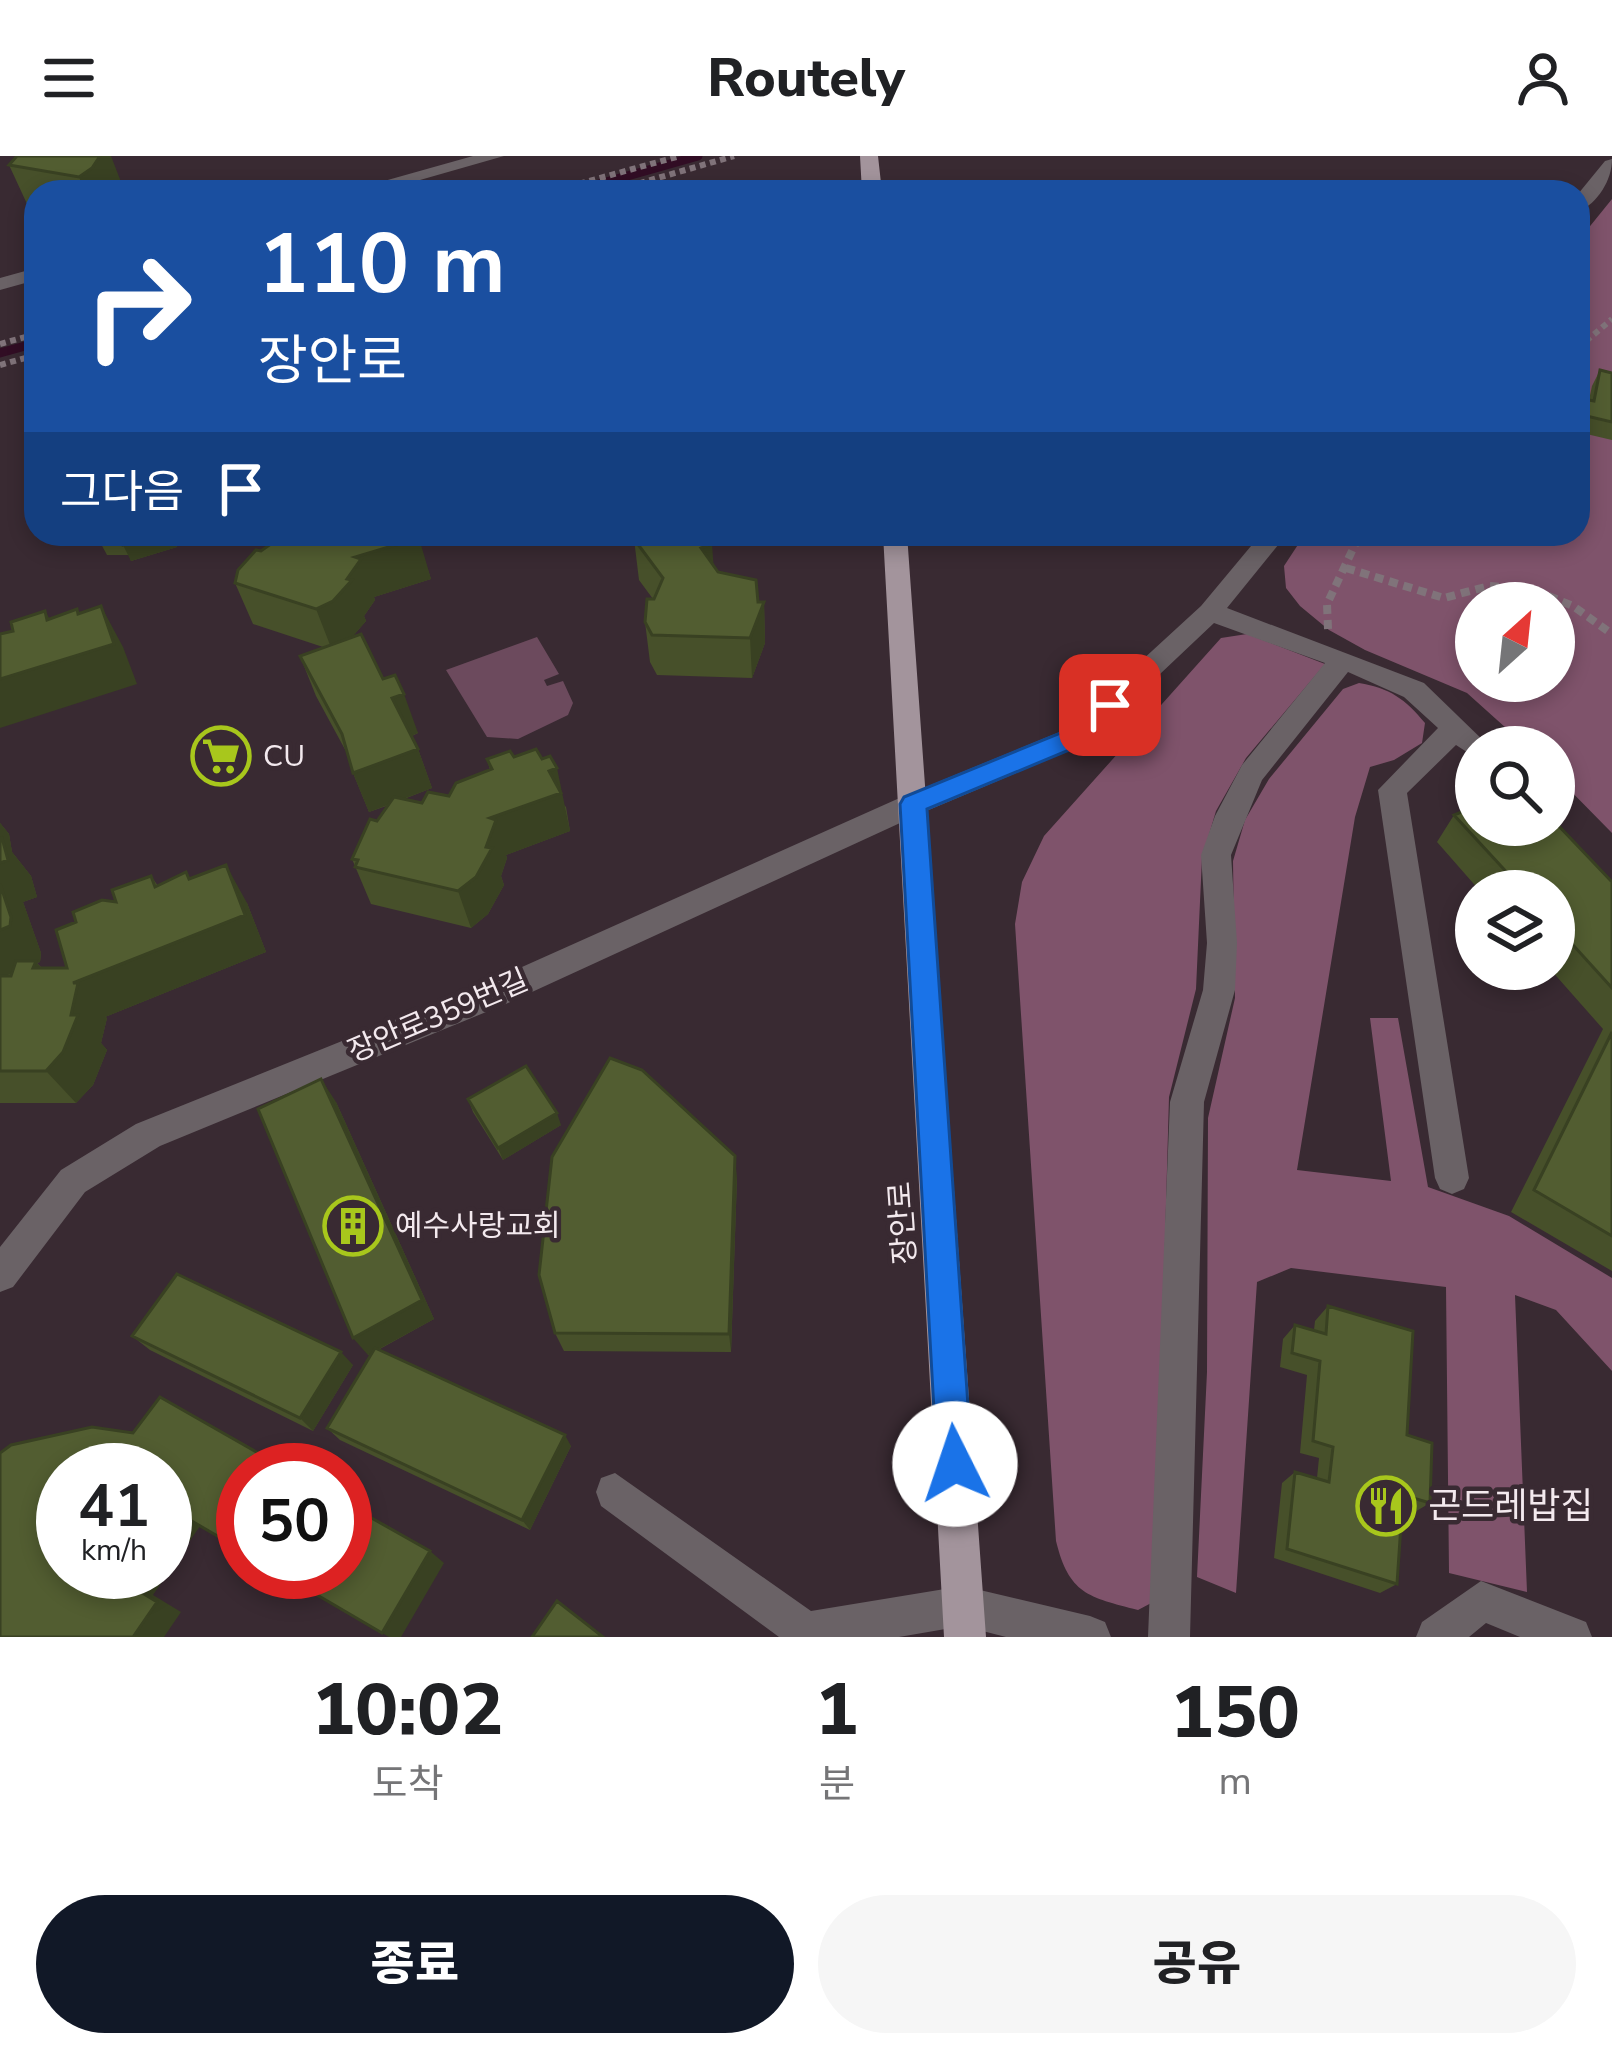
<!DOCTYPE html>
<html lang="ko">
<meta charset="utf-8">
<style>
:root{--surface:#fff;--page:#f6f6f6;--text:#202124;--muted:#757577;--accent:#111827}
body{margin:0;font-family:"Nunito Sans","Noto Sans KR",sans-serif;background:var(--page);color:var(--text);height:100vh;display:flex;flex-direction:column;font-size:45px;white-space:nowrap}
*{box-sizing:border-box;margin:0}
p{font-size:39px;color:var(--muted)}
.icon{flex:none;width:66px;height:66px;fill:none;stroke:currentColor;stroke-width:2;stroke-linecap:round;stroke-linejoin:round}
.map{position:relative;height:1481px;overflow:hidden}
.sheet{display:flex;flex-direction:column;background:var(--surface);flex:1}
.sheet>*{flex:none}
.banner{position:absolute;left:24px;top:24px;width:1566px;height:366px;border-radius:36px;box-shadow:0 6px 18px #0003;background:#1a4fa0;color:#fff;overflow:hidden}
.needle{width:78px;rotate:27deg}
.buttons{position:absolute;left:1455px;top:426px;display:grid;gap:24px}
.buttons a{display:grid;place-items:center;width:120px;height:120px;border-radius:50%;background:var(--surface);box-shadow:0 6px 18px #0003;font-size:60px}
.speed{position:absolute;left:36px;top:1287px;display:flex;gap:24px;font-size:60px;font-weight:700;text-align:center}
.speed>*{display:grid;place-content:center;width:156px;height:156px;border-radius:50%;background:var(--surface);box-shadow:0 6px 18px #0003;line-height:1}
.speed small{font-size:30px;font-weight:400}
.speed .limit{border:18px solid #d22;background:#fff;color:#111}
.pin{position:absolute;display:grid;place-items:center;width:102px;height:102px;color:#fff;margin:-51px;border-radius:24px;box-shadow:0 6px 18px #0006}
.me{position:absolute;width:132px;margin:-66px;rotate:356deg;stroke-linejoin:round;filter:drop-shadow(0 0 9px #0008)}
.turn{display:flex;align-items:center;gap:42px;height:252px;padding:0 36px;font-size:54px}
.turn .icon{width:156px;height:156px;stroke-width:2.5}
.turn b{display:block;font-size:84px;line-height:102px}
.then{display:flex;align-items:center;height:114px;padding:0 36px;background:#0003;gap:24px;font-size:45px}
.eta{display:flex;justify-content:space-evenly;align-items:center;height:204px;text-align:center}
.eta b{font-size:72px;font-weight:800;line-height:84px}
.action{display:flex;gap:24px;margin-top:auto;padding:24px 36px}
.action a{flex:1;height:138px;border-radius:72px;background:var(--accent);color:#fff;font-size:48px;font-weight:800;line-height:138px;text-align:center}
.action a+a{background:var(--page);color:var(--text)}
header{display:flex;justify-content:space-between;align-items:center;height:156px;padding:0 36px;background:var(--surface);font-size:54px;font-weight:800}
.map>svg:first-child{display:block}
.green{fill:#6c4a5d}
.forest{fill:#7f536b;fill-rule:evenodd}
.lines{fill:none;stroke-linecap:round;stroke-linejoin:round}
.stream{stroke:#310d24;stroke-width:9}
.path-far1{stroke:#80737a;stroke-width:6;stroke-dasharray:6 4.5;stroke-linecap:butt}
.path{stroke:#80737a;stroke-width:8;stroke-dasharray:9 6;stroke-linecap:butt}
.minor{fill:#6a6266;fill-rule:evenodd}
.major{fill:#a3949c;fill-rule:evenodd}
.wall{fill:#47502a}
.shaded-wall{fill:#394122}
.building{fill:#525d31;stroke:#394122;stroke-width:3}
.route{fill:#1a73e8;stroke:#114b97;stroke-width:3}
.labels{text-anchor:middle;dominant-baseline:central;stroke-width:9;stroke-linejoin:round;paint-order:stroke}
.poi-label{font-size:30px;fill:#f3e9ee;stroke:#392a32;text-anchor:start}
.street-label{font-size:30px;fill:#f3e9ee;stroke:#392a32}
.near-poi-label{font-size:36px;fill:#f3e9ee;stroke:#392a32;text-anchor:start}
</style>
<header><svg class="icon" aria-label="menu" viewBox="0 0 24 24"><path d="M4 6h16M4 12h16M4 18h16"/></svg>Routely<svg class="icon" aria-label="person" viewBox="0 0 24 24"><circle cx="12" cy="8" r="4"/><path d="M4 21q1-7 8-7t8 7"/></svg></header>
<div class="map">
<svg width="1612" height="1481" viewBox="0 0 1612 1481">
<rect width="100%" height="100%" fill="#392a32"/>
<!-- green -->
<path class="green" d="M537,481L559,518L544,524L547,530L563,525L573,547L568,559L518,583L487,581L446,514Z"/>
<!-- forest -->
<path class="forest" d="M1612,43V677L1554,618V591H1527L1467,537L1365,494L1329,474L1300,450L1286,432L1284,410L1305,378H1578V85ZM1476,447H1554V525H1476Z
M1247,478L1325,508L1246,602L1216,655L1202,702L1196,833L1169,941L1155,1445L1138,1454C1088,1441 1069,1438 1056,1385L1015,768L1022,726L1044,680L1221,482Z
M1359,527C1390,532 1405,543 1425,567L1422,587L1394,604L1370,611L1355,661L1297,1014L1391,1025L1370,862H1398L1428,1031L1509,1060L1612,1122V1215L1556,1154L1515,1139L1527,1436L1449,1417L1446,1131L1291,1112L1257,1126L1236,1437L1197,1421L1207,1216L1208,962L1235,842L1233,705L1245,664L1269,623L1343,533Z"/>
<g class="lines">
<!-- stream -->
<path class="stream" d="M571,36L698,0
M0,197L36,187"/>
<!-- path-far1 -->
<path class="path-far1" d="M549,36L680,0
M609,36L734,0
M0,188L36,178
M1578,192L1612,163
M0,209L36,199"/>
<!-- path -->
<path class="path" d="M1346,412L1444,442L1489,430L1532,433L1573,450L1612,478
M1328,473L1327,448L1360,378"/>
<!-- minor -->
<path class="minor" d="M473,0H504L378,36H345Z
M1612,3C1612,24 1598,47 1578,56V38L1605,5Z
M36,112V124L0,134V122Z
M1261,378H1287L1227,452L1424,527L1490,591H1476V602L1456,589L1407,637L1469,1022L1464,1033L1452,1038L1440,1033L1435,1022L1378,634L1438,572L1404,541L1348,516L1262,624L1231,699L1237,787L1235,834L1204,946L1190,1481H1148L1170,946L1203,834L1207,787L1201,699L1215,660L1242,609L1325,507L1214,467L1087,587L924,656L508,847L160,990L85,1036L13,1131L0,1136V1091L61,1014L136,968L486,827L904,640L1067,573L1201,450Z
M615,1317L811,1455L963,1430L1090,1460L1105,1466L1111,1481H1006L963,1470L899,1481H779L601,1350L596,1336L601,1322Z
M1481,1425L1586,1466L1592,1481H1520L1486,1467L1469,1481H1416L1422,1466Z"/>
<!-- major -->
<path class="major" d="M860,0H878L882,36H862Z
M883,378H907L986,1481H944Z"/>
</g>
<!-- wall -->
<path class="wall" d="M17,0L123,31L120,36H36V51L28,50L9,9Z
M1600,214L1612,217V284L1578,276V242L1589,244L1592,230Z
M74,378H171L177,391L131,405L129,399H107L100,386L79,387Z
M276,378H416L431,423L374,441L375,444L364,460L366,465L352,481L383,523L418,577L412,580L418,593L432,632L404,643L422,647L449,640L490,614L487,603L514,601L566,651L570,675L506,699L507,702L501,720L504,729L488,758L471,772L371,748L352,703L389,649L369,656L353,617L348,599L316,540L300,500L323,491L253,468L235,427L261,395L279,383Z
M634,383L714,410L718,416L758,446H764L765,487L752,522L657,519L650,506L645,466L653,443L639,424Z
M1454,659L1612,726V1115L1511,1056L1603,873L1550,813H1554V735H1480L1437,686Z
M0,667L9,678L12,696L31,720L37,741L23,746L41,797L40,806L37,807L42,812H67L76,766L116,746L151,720L158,730L191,723L247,747L266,796L105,861L107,862L101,887L107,894L93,929L76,947H0Z
M468,943L561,969L503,1004L473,956Z
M336,946L434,1163L378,1194L571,1290L530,1374L340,1284L327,1272L372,1197L368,1199Z
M737,1022L731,1196L564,1195L555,1177Z
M1328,1150L1407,1279L1430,1347L1413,1357L1402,1354L1397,1428L1380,1437L1274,1402L1282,1327L1295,1316L1317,1322L1319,1302L1300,1297L1307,1219L1280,1211L1283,1183L1295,1169L1314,1174L1315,1165Z
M132,1180L353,1209L313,1275L150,1194Z"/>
<!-- shaded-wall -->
<path class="shaded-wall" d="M81,0H111L123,31L120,36H85L79,21Z
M159,378H171L177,391L131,405L123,389Z
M419,382L431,423L374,441L375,444L364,460L366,465L348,486L332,494L316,453L347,423L355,401Z
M712,388L715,429L701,392Z
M764,446L765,487L752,522L750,482Z
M101,450L123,491L137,528L0,572V523L47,464L45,455L69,496L78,458L77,453L100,492Z
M404,538L418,577L406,582L392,542Z
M418,593L432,632L369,656L353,617Z
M557,612L570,675L506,699L507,702L501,720L504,729L488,758L471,772L458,735L486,691L490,662L549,615Z
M0,667L9,678L12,696L31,720L37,741L23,746L41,797L40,806L37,807L65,841L33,812L35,808L0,822Z
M226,709L247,747L266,796L105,861L107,862L101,887L107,894L93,929L76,947L46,915L71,859L73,827Z
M321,923L336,946L434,1163L368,1199L353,1182Z
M557,957L561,969L503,1004L498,992Z
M735,1000L737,1022L731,1196L729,1178Z
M341,1196L353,1209L313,1275L300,1262Z
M565,1279L571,1290L530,1374L522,1364Z
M178,1357L200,1370L153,1439L181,1456L164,1481H133L128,1428L137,1416H165V1375Z
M430,1395L444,1407L401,1481H389L382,1477Z"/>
<!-- building -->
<path class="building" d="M17,0H100L92,12L79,21L9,9Z
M1600,214L1612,217V266L1578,258V242L1594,245Z
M96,378H159L123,389L122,383L99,384Z
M285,378H416L419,382L355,401L361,403L347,423L352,424L333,445L316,453L235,427L238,414L256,394L261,395Z
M649,378H704L712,388L701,392L718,416L756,424L758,446H764L750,482L652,479L645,466L647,443H654L663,422L634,383Z
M101,450L114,488L0,523V478L13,475L11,466L45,455L47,464L77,453L78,458Z
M361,478L383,523L395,519L404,538L392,542L418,593L353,617L342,578L300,500Z
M536,593L542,603L550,600L557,612L549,615L561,637L490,662L496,664L486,691L492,692L476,721L458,735L355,711L358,704L352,703L370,663L377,665L394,641L422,647L428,636L449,640L456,627L492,613L487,603L510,595L514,601Z
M1476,650V669H1554V665L1612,726V832L1554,768V735H1524L1454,659Z
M2,682L8,704L0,707V683Z
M226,709L245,759L73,827H78L71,859H78L63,896L46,915H0V820H11L16,805H36L33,812H67L56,774L76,766L73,756L102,744L116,746L112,734L151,720L155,731L186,716L189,723Z
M0,728L11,761L10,770L0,774Z
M1612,876V1080L1534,1034Z
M610,902L642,914L735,1000L729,1178L555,1177L539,1119L552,1001Z
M526,910L557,957L498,992L468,943Z
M321,923L422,1144L353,1182L258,953Z
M177,1118L341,1196L300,1262L132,1180Z
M1328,1150L1413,1175L1407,1279L1432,1287L1430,1347L1403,1339L1397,1428L1287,1393L1295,1316L1329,1326L1333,1291L1313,1285L1320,1205L1292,1197L1295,1169L1326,1178Z
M375,1192L565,1279L522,1364L327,1272Z
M160,1241L288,1314H243V1395L178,1357L165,1375V1314H63V1416H137L128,1428L157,1446L133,1481H0V1297L11,1289L92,1271L133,1277Z
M345,1347L430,1395L382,1477L278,1416H345Z
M557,1445L603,1481H532Z"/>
<!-- route -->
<path class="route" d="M1110,540L1122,549L1086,587L927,653L972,1308L967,1320L955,1326L942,1320L937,1308L900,648L904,641L1068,574Z"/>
<!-- icons -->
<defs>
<symbol id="supermarket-ring" viewBox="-11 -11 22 22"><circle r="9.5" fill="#392a32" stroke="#a8c71c" stroke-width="1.5"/><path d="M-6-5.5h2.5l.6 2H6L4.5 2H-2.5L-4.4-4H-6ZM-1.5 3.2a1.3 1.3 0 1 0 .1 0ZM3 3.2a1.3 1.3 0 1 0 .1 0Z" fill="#a8c71c"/></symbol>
<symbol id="building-ring" viewBox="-11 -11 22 22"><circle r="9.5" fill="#392a32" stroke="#a8c71c" stroke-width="1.5"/><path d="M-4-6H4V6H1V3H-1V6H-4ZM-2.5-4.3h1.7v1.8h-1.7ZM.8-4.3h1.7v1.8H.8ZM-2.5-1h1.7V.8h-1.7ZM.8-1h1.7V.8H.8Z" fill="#a8c71c"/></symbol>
<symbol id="restaurant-ring" viewBox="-11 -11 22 22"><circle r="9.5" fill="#392a32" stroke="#a8c71c" stroke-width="1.5"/><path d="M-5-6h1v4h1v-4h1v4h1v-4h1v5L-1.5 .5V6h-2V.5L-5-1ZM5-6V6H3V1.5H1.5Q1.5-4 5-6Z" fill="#a8c71c"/></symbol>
</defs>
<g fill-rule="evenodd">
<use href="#supermarket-ring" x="188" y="567" width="66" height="66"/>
<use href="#building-ring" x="320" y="1037" width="66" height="66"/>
<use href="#restaurant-ring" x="1353" y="1317" width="66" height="66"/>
</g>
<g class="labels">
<!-- poi labels -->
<g class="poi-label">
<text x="263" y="600">CU</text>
<text x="395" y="1070">예수사랑교회</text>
</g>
<!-- street labels -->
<g class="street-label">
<text transform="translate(438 860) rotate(-23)">장안로359번길</text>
<text transform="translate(903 1067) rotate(-94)">장안로</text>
</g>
<!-- near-poi labels -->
<g class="near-poi-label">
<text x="1428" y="1350">곤드레밥집</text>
</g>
</g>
</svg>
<div class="buttons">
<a><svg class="needle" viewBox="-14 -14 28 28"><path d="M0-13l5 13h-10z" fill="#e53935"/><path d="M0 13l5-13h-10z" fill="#757577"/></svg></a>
<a><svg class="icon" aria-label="search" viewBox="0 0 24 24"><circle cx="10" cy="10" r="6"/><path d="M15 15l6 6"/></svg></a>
<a><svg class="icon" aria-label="layers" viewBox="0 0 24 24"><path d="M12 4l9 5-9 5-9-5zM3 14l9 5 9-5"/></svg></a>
</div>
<div class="speed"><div>41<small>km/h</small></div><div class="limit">50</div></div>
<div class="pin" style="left:1110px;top:549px;background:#d93025"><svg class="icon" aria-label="arrive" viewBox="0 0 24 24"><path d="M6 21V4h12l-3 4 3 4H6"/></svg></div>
<svg class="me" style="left:955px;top:1308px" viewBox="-20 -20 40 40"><circle r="19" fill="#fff"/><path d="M0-13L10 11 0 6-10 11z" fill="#1a73e8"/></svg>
<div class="banner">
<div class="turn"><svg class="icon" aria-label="right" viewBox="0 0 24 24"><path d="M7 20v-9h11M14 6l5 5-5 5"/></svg><div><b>110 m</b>장안로</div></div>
<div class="then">그다음<svg class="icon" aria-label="arrive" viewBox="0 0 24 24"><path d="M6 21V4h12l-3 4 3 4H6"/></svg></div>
</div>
</div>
<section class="sheet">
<div class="eta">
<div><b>10:02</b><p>도착</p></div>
<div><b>1</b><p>분</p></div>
<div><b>150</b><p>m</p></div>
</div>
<div class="action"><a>종료</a><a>공유</a></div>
</section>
